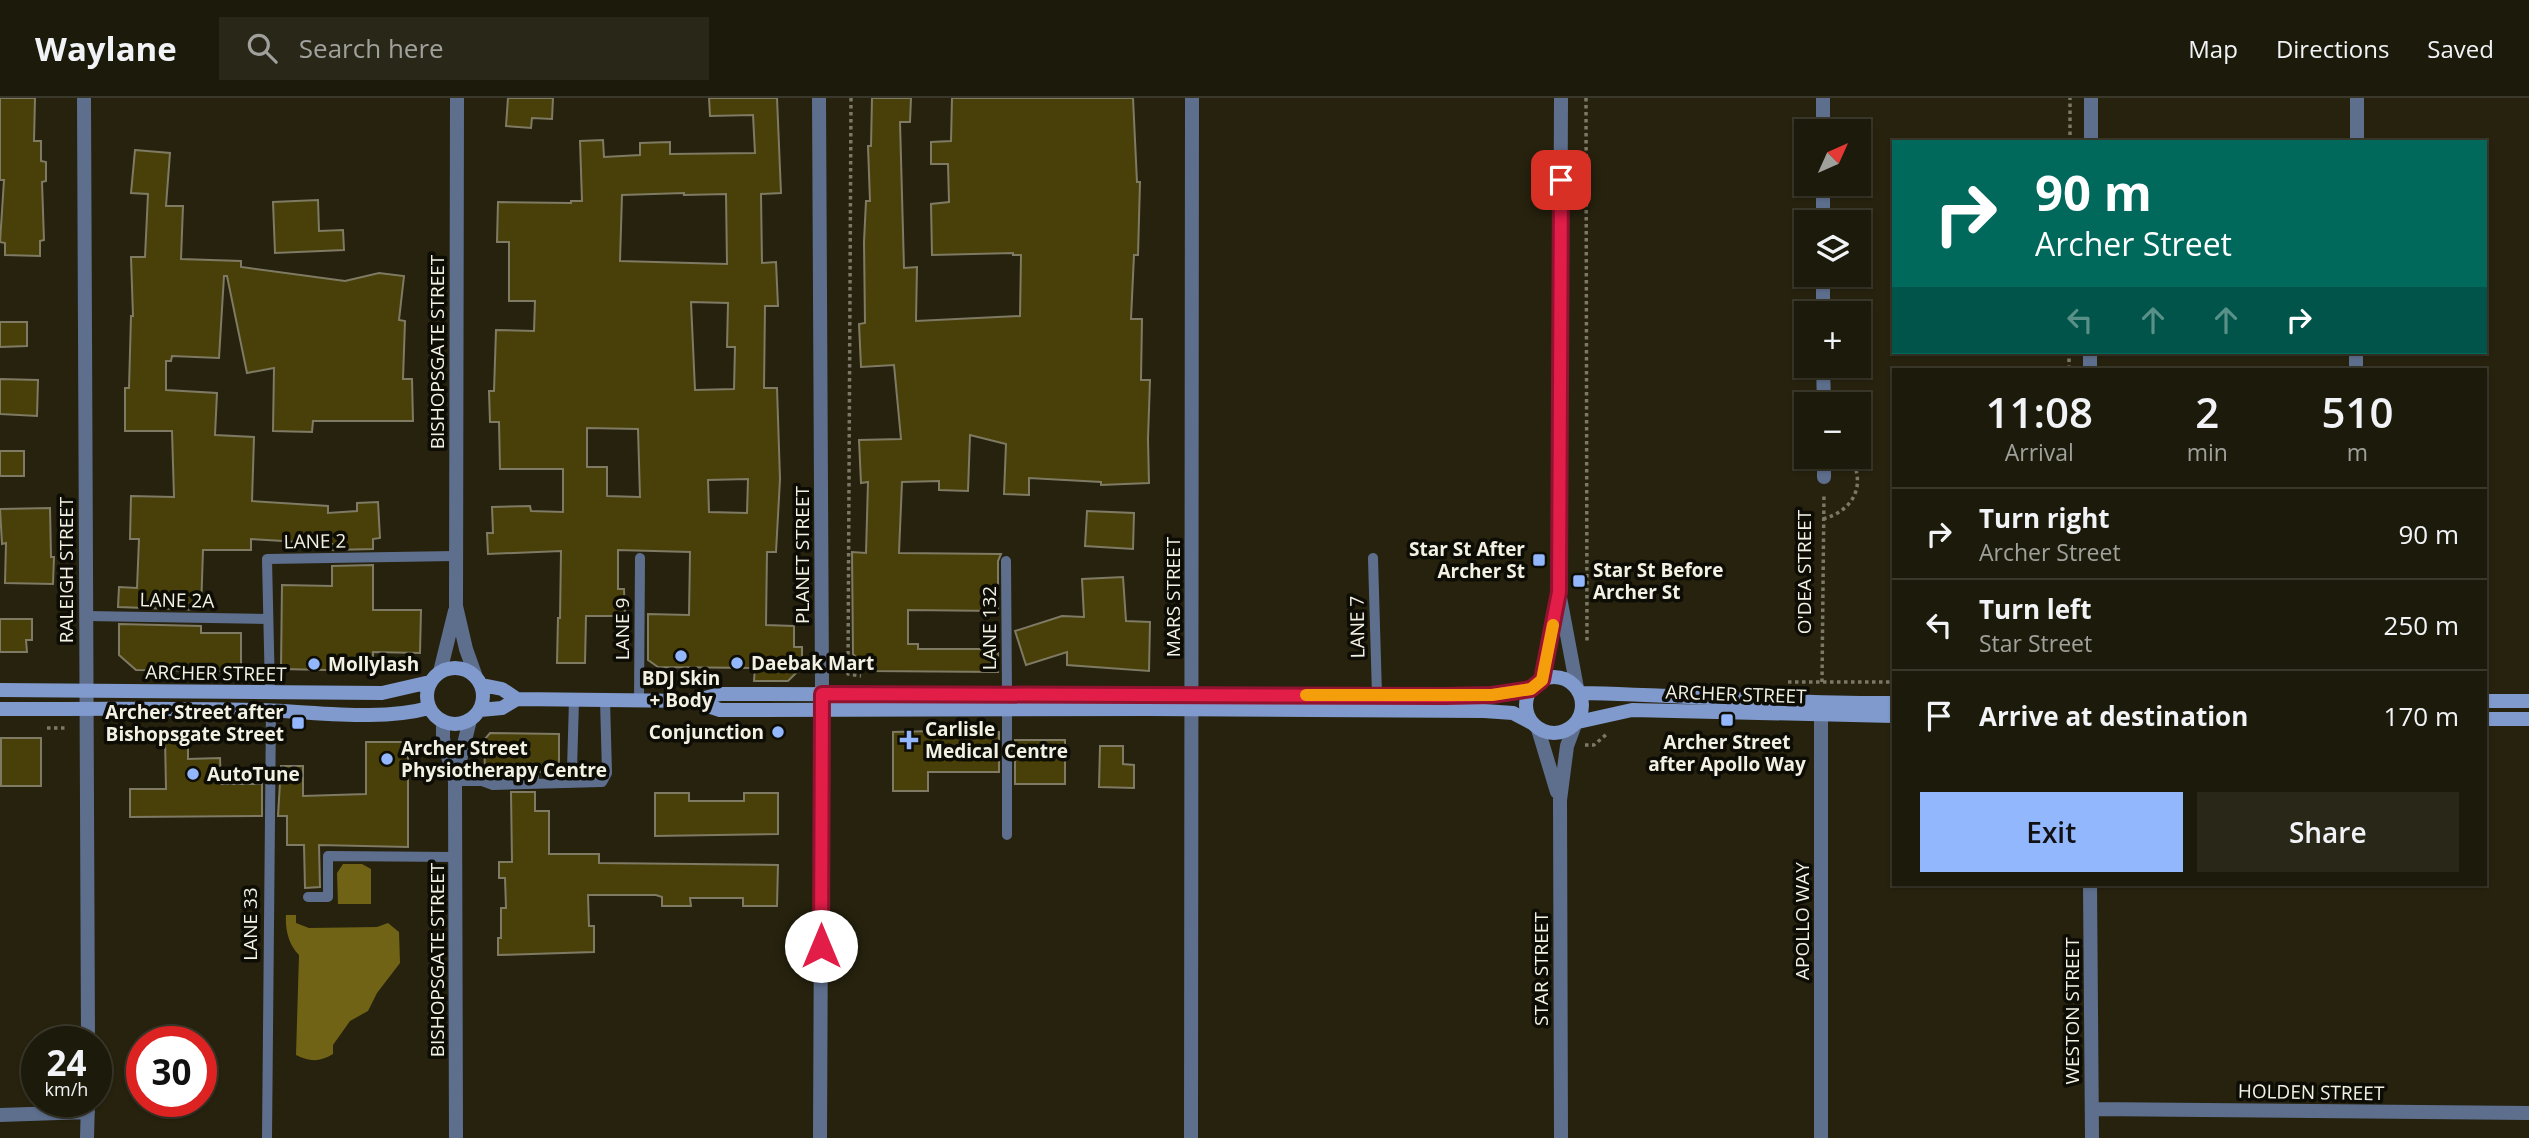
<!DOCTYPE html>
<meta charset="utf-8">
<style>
:root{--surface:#1c1a0a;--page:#292718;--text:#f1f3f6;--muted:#a0a19c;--line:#3a382b;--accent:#92b7fd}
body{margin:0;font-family:"Open Sans",sans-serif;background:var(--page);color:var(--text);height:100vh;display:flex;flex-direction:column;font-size:26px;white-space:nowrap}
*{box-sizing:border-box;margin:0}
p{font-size:23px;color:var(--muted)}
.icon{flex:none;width:38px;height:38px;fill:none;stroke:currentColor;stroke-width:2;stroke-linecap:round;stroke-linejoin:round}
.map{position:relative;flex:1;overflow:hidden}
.panel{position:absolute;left:1892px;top:270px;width:595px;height:518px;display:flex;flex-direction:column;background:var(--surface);border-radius:0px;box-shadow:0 2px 5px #0004,0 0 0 2px var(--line)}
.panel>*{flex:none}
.banner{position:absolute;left:1892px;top:42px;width:595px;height:214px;border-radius:0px;box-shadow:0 2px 5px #0004,0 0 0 2px var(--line);background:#00695c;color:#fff;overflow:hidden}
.needle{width:46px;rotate:45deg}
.buttons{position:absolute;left:1794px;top:21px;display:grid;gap:14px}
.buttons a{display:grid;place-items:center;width:77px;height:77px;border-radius:0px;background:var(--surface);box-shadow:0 2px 5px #0004,0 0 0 2px var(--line);font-size:35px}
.speed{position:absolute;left:21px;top:928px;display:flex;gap:14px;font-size:35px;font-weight:700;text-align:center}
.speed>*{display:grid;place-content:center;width:91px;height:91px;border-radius:50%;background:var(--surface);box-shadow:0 2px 5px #0004,0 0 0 2px var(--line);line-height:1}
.speed small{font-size:18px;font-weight:400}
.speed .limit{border:10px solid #d22;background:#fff;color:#111}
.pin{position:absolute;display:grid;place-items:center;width:60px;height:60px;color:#fff;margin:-30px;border-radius:14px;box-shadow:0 4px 10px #0006}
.me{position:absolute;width:77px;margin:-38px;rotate:0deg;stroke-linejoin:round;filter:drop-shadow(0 0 5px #0008)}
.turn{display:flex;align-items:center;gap:24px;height:147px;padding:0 28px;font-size:32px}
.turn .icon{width:91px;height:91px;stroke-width:2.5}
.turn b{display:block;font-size:49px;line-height:60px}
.lanes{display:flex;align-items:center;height:66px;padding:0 28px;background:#0003;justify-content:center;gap:35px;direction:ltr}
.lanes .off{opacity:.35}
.eta{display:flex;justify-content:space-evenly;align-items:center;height:119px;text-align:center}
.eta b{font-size:42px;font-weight:600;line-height:49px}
.button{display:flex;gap:14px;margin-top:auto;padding:14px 28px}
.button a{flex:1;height:80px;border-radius:0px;background:var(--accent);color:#111;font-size:28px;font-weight:600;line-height:80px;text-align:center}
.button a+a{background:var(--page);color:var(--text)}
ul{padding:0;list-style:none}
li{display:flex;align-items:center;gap:21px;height:91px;padding:0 28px;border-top:2px solid var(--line)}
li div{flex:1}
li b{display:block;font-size:26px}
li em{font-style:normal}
header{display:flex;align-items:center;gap:42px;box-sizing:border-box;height:98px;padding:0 35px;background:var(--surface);border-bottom:2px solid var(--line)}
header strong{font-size:33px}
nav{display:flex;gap:38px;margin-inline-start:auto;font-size:24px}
.search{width:490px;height:63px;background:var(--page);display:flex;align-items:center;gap:18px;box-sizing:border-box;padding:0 24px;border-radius:0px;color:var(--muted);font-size:26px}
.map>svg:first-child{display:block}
.water{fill:#716315}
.building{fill:#494009;stroke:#7e7a63;stroke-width:2;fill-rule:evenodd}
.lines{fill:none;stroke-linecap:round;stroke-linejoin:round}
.path{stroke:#7c7867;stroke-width:3.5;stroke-dasharray:3.5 3.5;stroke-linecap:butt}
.service{stroke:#5e6f8e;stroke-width:10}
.minor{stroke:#5e6f8e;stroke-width:14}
.tertiary{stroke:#5e6f8e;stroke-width:14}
.secondary{stroke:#809acd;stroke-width:14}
.route-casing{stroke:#92132f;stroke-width:18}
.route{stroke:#e11d48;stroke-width:12}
.slow{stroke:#f59e0b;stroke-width:12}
.poi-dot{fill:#92b7fd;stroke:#0d0c05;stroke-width:2.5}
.labels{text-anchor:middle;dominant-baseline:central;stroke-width:7;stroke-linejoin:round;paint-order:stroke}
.street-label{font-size:19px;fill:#f3f1e4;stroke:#0d0c05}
.poi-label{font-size:19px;font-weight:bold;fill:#f3f1e4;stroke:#0d0c05;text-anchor:start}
</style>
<header>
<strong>Waylane</strong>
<div class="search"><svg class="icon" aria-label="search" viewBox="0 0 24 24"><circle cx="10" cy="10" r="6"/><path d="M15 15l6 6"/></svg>Search here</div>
<nav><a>Map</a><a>Directions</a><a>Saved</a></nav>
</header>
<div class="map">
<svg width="2529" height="1040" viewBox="0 0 2529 1040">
<rect width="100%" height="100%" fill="#26220e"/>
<!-- water -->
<path class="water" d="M343,766H362L371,771V806H338L337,775Z
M286,817H296V825L309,830L377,829L388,825L399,834L400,865L377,895L368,913L350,923L333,947V956C320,964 310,964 296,957L299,857C289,847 285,832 286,817Z"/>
<!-- building -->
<path class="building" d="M0,0H35L34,43H41V63L46,64V83L42,84L44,142L40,143V158L5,157V145L0,144L4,82H0Z
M508,0H553L552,21L532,20L531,30L506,28Z
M709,0H777L781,95L761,96L762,165L776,164L778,208H765L764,290H777L780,381L776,454H767L766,527L794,528V549H802V569L788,583H754L755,570L658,569L648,562V516L689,517L690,454L618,452V491H624L625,518H586L585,565H557L558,520H560L561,453L488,456L487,435H493L492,409L530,408L531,413L563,414V371H500L499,324H490L489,293H494L496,232L534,233L535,203H509V144H497L498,104L571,105V103H582L580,43L603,42L604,59L640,57V45L670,44V56L755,55L753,17L710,18ZM684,95V97L726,96L727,166L620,163L622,97ZM691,204L728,205L727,249H735L734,291L695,292ZM587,330L638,331L640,399L607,398V369H587ZM748,381L747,415L709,414L708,382Z
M872,0H911L910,24H900L904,170L917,169L916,223L1020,218L1021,157H1013V155L932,157L931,106L949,104L948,66H931V44L951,43L952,0H1133L1137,84H1140L1138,157H1134L1131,221H1142L1141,282H1150L1148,341L1149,385L1101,387V384L1029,380V397L1004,396L1006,346L970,337L968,393L939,392V383L902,384L899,455L1001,456L998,463V513L908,512V546H918V551H998V574L869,573L853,556L852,454L866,455L868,384L861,385L859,342L901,341L894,267L861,269L859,226L865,225L864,144L866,103H870L868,48H871Z
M135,52L170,55L166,108H183L181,161L241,163V169L345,183L379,175L404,178L399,222L405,223L403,281H412L413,323H313L312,334L273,333L274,270L247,275L227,178H224L219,260L172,258L171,263H166V292L217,295L215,337L254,339L252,403L328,408V415L357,413V405L378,404L380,440L373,441V451L332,452V446L251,441V452H203L201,512L118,509L119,489L137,490L139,441H130L131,398L174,399L172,333H125V290H129L131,218H133L131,159H145L148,96L131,95Z
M318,102L319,133L343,132L344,152L275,155L273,104Z
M0,224H27V248L0,249Z
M0,281L38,282L37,318L0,316Z
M0,353H24V378H0Z
M50,410L51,459H54L53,486L5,485L6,445L2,446L0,411Z
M1087,413L1134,415L1133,451L1085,448Z
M373,467V512H421L420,555L373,554V573L281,571L282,487L332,488V468Z
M1123,479L1126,523L1150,524L1149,573L1067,567V554L1026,567L1015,533L1062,518L1084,519L1082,481Z
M0,521H32V542H26L27,554H0Z
M119,526L201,528V535H241V573L136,572L119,557Z
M936,633L999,634V674H928V693H893V634Z
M490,635L559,636V670L548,671L543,675L534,671L485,673L484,642Z
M165,639H188V661L220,660L221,686H262V718L130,719V691H166Z
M1,640H41V688H1Z
M1015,642H1065V686H1015Z
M366,644H408V749L319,747L320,789L305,790L304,747H287V718H278L281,668H303V698L366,696Z
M1100,648H1123V666L1134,667V690L1099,689Z
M511,694H535V713H549V756H599V765L778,767L777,808H743V800H690L691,808H662V799L656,797H588L589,828H594V854L498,857V840H501V810H506L505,780H499V764H512Z
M655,695H689V703H744V695H778V736L655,738Z"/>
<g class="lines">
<!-- path -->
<path class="path" d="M851,0L848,576L861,578
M1586,0L1587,544
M2070,44V0
M2069,271V254
M1823,421C1854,412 1866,388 1851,359
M1788,584H1894
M1822,584L1824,395
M47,630H67
M1585,647H1594L1608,635"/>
<!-- service -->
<path class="service" d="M1373,460L1377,597
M1006,463L1007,596
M86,518L268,521
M270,595L267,461L455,458
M639,602L640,460
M1007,611V737
M550,679L568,677L572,672L574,602
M455,683H482L493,687L602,684L607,675L605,602
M482,683L494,679H534
M308,799H328V758L456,759
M267,1040L271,612"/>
<!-- minor -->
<path class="minor" d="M84,0L88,943
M457,0L456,508L466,551L476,579
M819,0L822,588L820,1040
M1823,0V33
M2091,44V0
M2357,44V0
M1823,86V124
M1823,177V215
M1823,268L1824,306
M2090,271V254
M2356,271V254
M1824,359V379
M440,574L455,513
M443,624V641L455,683L456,1040
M455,682L470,622
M2090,786L2092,1040
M2092,1011L2529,1015
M0,1017L88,1014
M87,1040L88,1003
M1191,1040L1192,0
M1821,1040V606"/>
<!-- tertiary -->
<path class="tertiary" d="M1561,0L1559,494L1577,590
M1542,582L1557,506
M1538,631L1557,694
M1561,1040L1560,702L1567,648L1574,629"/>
<!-- secondary -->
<path class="secondary" d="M427 598a28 28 0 1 1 56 0a28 28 0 1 1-56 0Z
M1526 607a28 28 0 1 1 56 0a28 28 0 1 1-56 0Z
M482,587L502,591L517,601
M0,592L382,595L430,584
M1580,595C1685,597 1789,606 1894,605
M693,603L720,612L1148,611L1484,613L1513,615L1530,624
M2485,603H2529
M0,611C86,611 172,610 258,612C312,613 378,624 429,610
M480,612L502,610L517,601L693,603L720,596L1445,598L1492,597L1531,591
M2485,621H2529
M1578,624L1632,612L1894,618"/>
</g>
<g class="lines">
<defs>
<path id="route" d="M821,848L822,596L1445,598L1492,597L1531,591L1542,582L1559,494L1561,82"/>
</defs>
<!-- route casing -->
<use href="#route" class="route-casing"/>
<!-- route -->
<use href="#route" class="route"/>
<!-- slow -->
<path class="slow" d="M1306,597H1492L1531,591L1542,582L1553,527"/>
</g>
<!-- markers -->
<g class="poi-dot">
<rect x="1532" y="455" width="14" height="14" rx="3.5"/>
<rect x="1572" y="476" width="14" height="14" rx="3.5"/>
<circle cx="681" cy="558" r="7"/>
<circle cx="737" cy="565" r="7"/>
<circle cx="314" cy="566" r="7"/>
<rect x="1720" y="615" width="14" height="14" rx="3.5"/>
<rect x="291" y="618" width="14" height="14" rx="3.5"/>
<circle cx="778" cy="634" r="7"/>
<path d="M905.5 631.5h7v7h7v7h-7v7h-7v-7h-7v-7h7z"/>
<circle cx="387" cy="661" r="7"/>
<circle cx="193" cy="676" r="7"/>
</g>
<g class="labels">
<!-- street labels -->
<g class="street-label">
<text transform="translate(437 254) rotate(-90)">BISHOPSGATE STREET</text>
<text transform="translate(315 443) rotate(-1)">LANE 2</text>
<text transform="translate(802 457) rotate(-90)">PLANET STREET</text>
<text transform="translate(66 472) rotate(-90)">RALEIGH STREET</text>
<text transform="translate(1804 474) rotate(-90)">O'DEA STREET</text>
<text transform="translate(1173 499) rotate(-90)">MARS STREET</text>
<text transform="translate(177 502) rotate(1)">LANE 2A</text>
<text transform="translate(1357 529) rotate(-91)">LANE 7</text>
<text transform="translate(989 530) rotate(-90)">LANE 132</text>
<text transform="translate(622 531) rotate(-90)">LANE 9</text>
<text transform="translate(216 575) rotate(1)">ARCHER STREET</text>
<text transform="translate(1736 596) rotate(2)">ARCHER STREET</text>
<text transform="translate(1802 823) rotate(-90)">APOLLO WAY</text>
<text transform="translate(250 826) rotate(-90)">LANE 33</text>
<text transform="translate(437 862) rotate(-90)">BISHOPSGATE STREET</text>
<text transform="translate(1541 871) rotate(-90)">STAR STREET</text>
<text transform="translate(2072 913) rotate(-90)">WESTON STREET</text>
<text transform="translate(2311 994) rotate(1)">HOLDEN STREET</text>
</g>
<!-- poi labels -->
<g class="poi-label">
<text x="1525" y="451" text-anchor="end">Star St After<tspan x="1525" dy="22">Archer St</tspan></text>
<text x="1593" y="472">Star St Before<tspan x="1593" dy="22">Archer St</tspan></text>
<text x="751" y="565">Daebak Mart</text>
<text x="328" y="566">Mollylash</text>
<text x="681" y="580" text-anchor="middle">BDJ Skin<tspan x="681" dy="22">+ Body</tspan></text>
<text x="284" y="614" text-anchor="end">Archer Street after<tspan x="284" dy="22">Bishopsgate Street</tspan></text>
<text x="925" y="631">Carlisle<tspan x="925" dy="22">Medical Centre</tspan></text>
<text x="764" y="634" text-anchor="end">Conjunction</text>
<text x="1727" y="644" text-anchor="middle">Archer Street<tspan x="1727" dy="22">after Apollo Way</tspan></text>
<text x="401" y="650">Archer Street<tspan x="401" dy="22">Physiotherapy Centre</tspan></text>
<text x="207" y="676">AutoTune</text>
</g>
</g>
</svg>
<div class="buttons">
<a><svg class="needle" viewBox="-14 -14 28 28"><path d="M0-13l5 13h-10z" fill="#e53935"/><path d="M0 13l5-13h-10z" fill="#a0a19c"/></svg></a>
<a><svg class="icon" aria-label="layers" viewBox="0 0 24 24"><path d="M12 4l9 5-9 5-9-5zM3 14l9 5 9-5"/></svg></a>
<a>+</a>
<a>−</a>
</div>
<div class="speed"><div>24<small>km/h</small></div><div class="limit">30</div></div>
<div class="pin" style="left:1561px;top:82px;background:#d93025"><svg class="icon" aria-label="arrive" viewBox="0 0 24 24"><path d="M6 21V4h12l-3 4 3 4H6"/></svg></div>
<svg class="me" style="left:821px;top:848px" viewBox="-20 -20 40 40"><circle r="19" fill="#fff"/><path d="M0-13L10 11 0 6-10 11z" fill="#e11d48"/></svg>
<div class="banner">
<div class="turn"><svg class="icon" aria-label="right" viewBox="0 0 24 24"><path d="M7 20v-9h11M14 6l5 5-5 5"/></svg><div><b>90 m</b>Archer Street</div></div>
<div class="lanes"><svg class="icon off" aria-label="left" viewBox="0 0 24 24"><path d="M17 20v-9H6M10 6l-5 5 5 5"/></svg><svg class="icon off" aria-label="ahead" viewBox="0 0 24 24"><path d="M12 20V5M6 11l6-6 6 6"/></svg><svg class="icon off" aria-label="ahead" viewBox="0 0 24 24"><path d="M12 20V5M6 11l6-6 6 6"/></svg><svg class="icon" aria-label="right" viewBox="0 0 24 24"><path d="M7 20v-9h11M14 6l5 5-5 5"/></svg></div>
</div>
<section class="panel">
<div class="eta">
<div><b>11:08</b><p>Arrival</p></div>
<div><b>2</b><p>min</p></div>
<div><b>510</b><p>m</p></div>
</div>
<ul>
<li><svg class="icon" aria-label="right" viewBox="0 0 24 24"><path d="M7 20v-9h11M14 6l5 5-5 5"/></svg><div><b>Turn right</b><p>Archer Street</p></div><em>90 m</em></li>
<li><svg class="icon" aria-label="left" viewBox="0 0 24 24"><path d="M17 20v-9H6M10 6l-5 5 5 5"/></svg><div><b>Turn left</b><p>Star Street</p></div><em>250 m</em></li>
<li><svg class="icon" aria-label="arrive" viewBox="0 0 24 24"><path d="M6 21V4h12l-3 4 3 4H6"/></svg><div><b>Arrive at destination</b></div><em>170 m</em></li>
</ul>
<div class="button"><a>Exit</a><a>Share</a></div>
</section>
</div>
